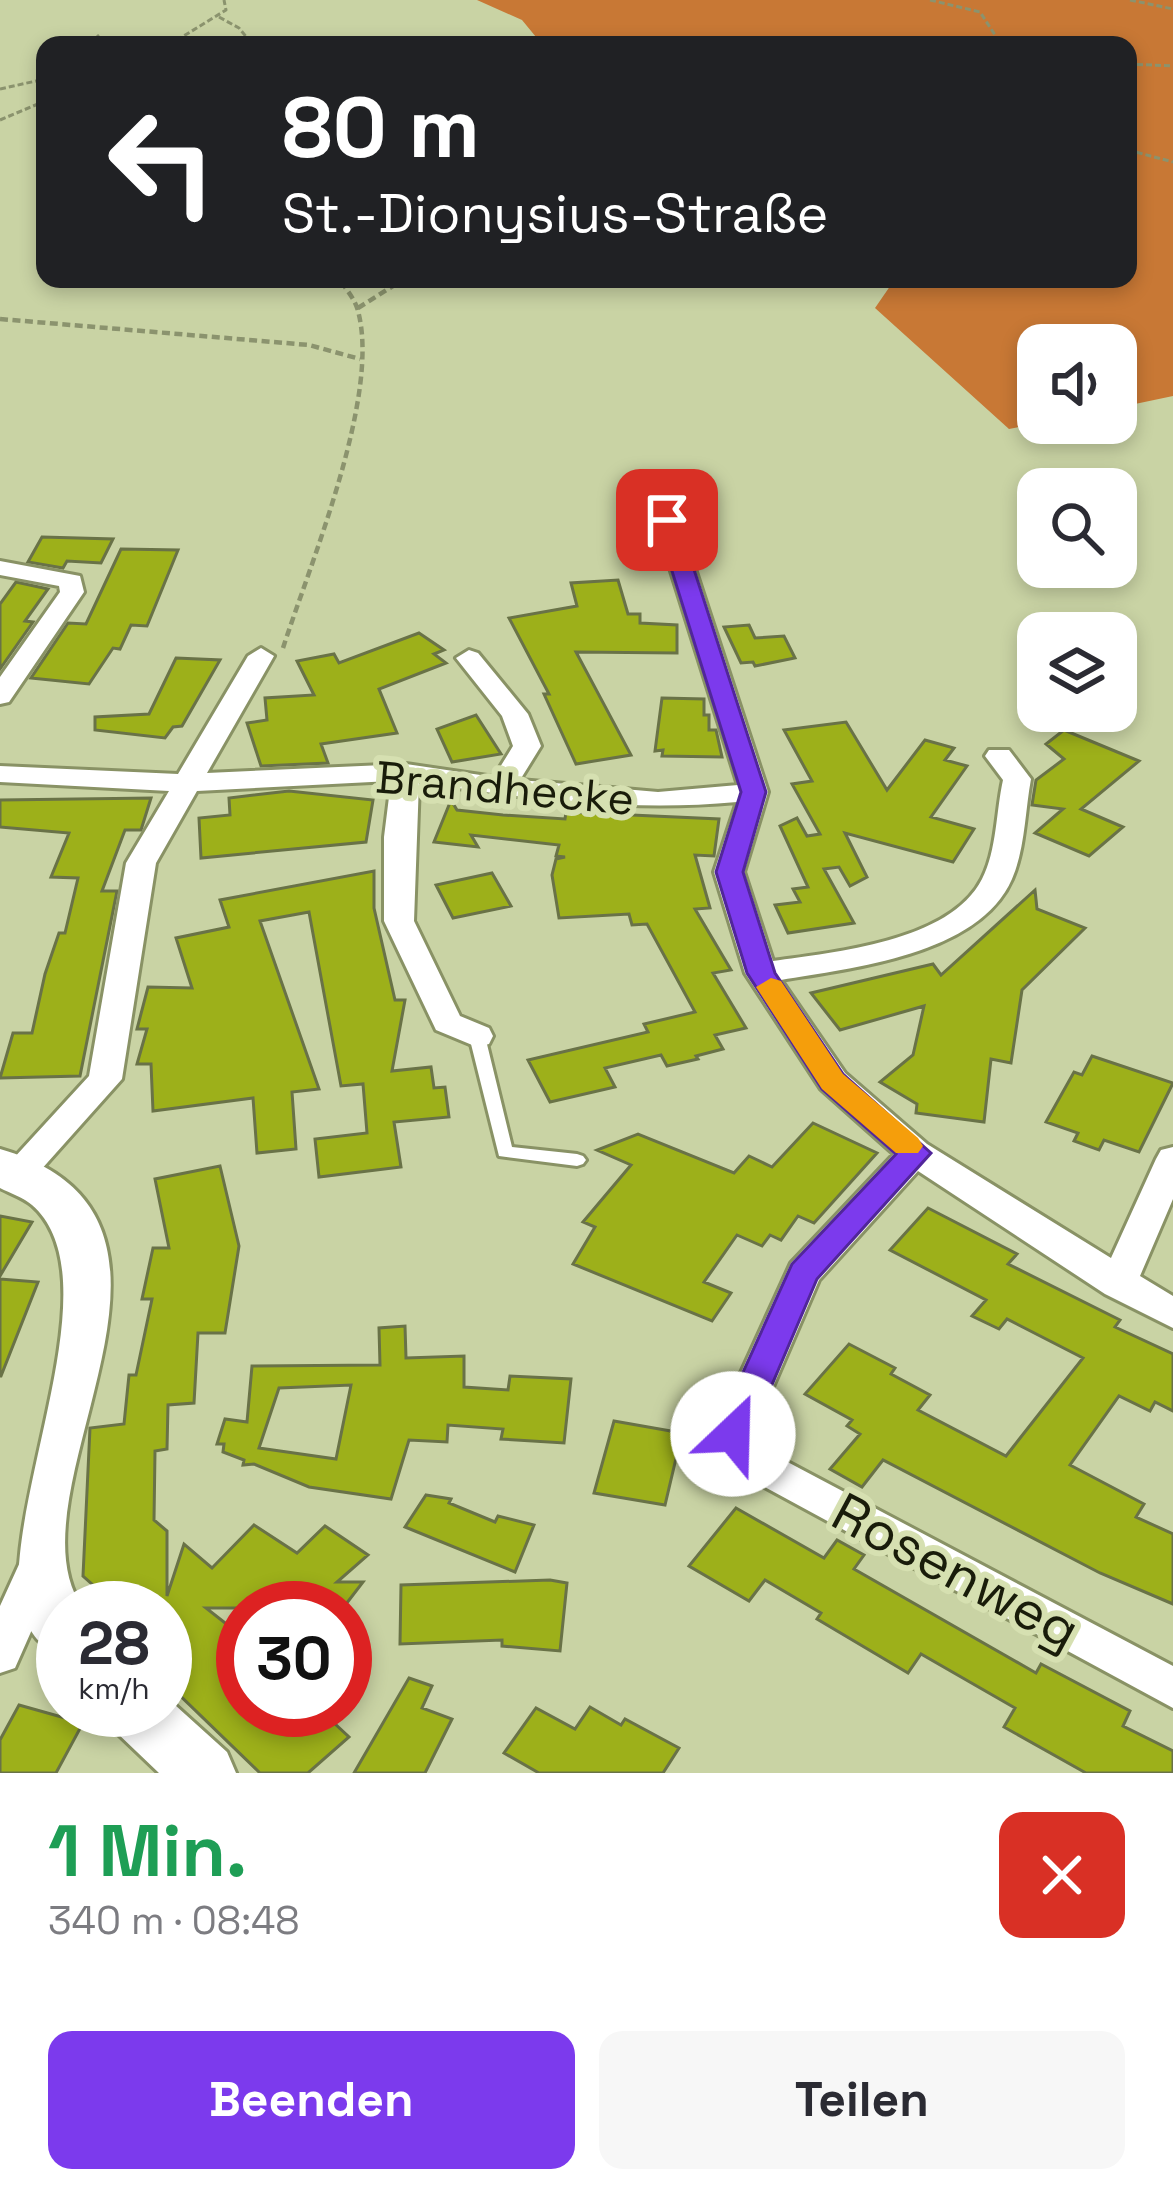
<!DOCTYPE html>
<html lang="de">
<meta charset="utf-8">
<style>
:root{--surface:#fff;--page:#f7f7f7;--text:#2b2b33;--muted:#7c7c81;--accent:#7c3aed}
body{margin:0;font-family:"Space Grotesk",sans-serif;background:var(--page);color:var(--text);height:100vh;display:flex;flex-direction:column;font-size:45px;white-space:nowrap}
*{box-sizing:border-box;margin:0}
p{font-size:39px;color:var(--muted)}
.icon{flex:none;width:66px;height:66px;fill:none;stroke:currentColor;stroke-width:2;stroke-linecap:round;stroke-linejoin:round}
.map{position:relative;height:1773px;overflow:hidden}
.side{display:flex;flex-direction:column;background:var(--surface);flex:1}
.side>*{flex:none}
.hud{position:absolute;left:36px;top:36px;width:1101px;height:252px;border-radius:24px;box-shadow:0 6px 18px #0003;background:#202124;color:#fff;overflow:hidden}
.controls{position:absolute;left:1017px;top:324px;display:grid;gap:24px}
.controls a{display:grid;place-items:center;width:120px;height:120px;border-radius:24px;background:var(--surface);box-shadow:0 6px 18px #0003;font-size:60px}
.speed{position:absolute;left:36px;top:1581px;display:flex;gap:24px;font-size:60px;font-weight:700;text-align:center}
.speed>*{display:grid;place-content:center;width:156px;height:156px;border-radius:50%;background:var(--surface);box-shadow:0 6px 18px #0003;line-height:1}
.speed small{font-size:30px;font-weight:400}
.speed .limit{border:18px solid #d22;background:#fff;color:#111}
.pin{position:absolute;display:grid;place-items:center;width:102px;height:102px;color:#fff;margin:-51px;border-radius:24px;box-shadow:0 6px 18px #0006}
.me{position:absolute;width:132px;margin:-66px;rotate:24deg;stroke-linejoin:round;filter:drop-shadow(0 0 9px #0008)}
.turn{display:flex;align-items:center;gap:42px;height:252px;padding:0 48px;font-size:54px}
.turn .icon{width:156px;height:156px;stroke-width:2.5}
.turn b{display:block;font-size:84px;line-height:102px}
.round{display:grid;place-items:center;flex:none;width:126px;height:126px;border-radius:24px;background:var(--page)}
.head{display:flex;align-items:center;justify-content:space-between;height:204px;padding:0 48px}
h1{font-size:72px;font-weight:700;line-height:90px;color:#1e9e55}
.button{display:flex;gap:24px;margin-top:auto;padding:24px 48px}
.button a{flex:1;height:138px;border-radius:24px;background:var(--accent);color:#fff;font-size:48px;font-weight:700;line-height:138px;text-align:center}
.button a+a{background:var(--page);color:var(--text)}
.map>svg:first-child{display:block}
.forest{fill:#c87835}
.building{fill:#9db01a;stroke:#697247;stroke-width:3;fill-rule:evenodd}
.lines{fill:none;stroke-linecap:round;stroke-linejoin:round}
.lane-casing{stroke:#899265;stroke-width:6}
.street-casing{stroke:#899265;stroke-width:6}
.secondary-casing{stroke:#899265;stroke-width:6}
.path-far1{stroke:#8b936e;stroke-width:3;stroke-dasharray:6 3;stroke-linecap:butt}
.path{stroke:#8b936e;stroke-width:4.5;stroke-dasharray:8 4.5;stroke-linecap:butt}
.lane{fill:#fff;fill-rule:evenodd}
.street{fill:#fff;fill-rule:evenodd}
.secondary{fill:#fff;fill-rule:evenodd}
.route{fill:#7c3aed;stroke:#51269a;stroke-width:3}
.slow{fill:#f59e0b}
.labels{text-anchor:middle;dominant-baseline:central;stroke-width:12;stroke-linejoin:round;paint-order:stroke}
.street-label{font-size:45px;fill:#191c0a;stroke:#d6e0b1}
.near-street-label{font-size:54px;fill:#191c0a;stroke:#d6e0b1}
</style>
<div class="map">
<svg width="1173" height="1773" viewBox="0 0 1173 1773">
<rect width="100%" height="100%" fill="#c9d3a4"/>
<!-- forest -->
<path class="forest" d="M477,0H1173V396L1116,408V345H1038L1039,423L1009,429L875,308L895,279H1128V45H528L536,37L522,20Z"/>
<!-- building -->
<path class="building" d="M42,537L113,539L101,563L67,561L63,568L28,562Z
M121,549L178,550L147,626L131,625L120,649L113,648L89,684L31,678L68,623L86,624Z
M618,580L628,614H640V623L677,625V653L576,652L631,755L576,764L544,694H549L509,618L577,606L571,583Z
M16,582L48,589L25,621L33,622L0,669V604Z
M749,625L755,638L784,636L795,658L755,666L753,662L741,663L724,627Z
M419,633L444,650L434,654L446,663L379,689L397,733L321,744L328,763L261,766L247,723L267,720L265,698L314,695L297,661L334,654L339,663Z
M176,658L220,660L182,726L173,727L165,738L95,730V717L149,714Z
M662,698L704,699V715H709V730H716L722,757L662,756L663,750L655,751Z
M476,715L501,754L452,762L437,729Z
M846,722L887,790L925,740L954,748L945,760L967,766L931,817L974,829L953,862L845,833L867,877L850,886L839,867L824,869L854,923L788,933L775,905L800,902L793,889L808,887L780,826L797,818L807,836L820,834L792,784L812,781L784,730Z
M1064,730L1139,761L1081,809L1123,827L1089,856L1035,833L1063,809L1032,805L1036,780L1064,759L1046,744Z
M289,791L373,800L366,842L201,858L199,818L230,815L229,798Z
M151,798L141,830H125L102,891H117L80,1076L0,1078L13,1033H32L45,974L59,933H65L78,878L51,877L69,833L0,827V800Z
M451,800L457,810L503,815L565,819L566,812L719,819L714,856L695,855L710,908L695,909L731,970L713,973L746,1028L715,1035L723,1049L696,1056L698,1059L667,1066L661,1055L605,1068L615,1087L550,1102L528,1060L648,1032L644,1024L695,1012L647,924L632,925L629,914L559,918L552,875L556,859L565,857L556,856L559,845L471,835L478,847L434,842Z
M374,871V908L395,1000H405L392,1071L431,1067L434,1088L445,1087L449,1117L394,1122L401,1167L319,1177L315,1139L367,1133L363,1084L341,1086L309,912L260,921L319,1089L292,1092L296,1149L257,1153L253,1098L153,1111L151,1064H137L147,1029H137L148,987L192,988L176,938L229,927L220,900Z
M492,873L511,906L453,918L436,885Z
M1035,890L1037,909L1085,928L1022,990L1011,1063L991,1059L984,1122L916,1113L917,1104L880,1082L913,1055L924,1006L840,1030L811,993L933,964L941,975Z
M1092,1056L1173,1083L1139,1152L1104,1140L1099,1150L1074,1141L1078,1133L1046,1122L1074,1072L1082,1075Z
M813,1123L877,1153L814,1223L798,1216L781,1240L770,1235L762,1246L737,1235L704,1282L731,1293L712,1321L573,1264L595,1227L583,1222L631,1165L597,1150L638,1134L734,1173L749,1156L772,1167Z
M220,1166L239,1246L225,1333H198L194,1403L168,1405L167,1449L155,1451L154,1520L167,1531V1596L184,1544L212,1568L254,1525L297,1553L325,1526L368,1555L337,1582H363L343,1608H206L243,1637V1710H320L349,1737L308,1773H260L165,1681V1608H119L83,1576L90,1428L124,1424L129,1375H136L152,1299H142L153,1248H169L155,1179Z
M928,1208L1017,1254L1008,1264L1120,1320L1115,1327L1173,1354V1411L1155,1402L1150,1411L1119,1396L1070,1465L1144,1504L1136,1517L1173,1534V1604L1100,1573L883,1460L862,1487L830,1469L860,1434L847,1426L852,1420L805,1394L849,1344L895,1368L891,1374L930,1395L918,1410L1006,1456L1083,1358L1007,1319L999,1329L972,1316L986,1300L890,1250Z
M0,1216L32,1222L0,1276Z
M0,1279L38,1282L1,1376H0Z
M405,1326L406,1358L464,1356V1387L508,1390L510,1376L571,1379L564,1443L501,1439L503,1429L448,1425L447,1442L409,1440L391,1499L309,1487L254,1464L243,1465L244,1460L223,1452L224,1444H217L225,1419L247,1422L252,1366L380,1365L379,1328ZM351,1385L336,1459L259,1448L279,1388Z
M614,1421L682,1433L665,1505L594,1493Z
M426,1495L451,1499L449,1503L495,1522L498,1516L534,1525L515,1572L405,1527Z
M736,1508L824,1558L837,1540L864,1555L854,1569L1036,1673L1041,1664L1130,1711L1123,1726L1173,1751V1773H1086L1004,1727L1015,1708L921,1654L908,1673L817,1619L821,1613L765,1580L749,1601L689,1566Z
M550,1580L567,1583L560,1651L502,1646V1640L400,1644L401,1585Z
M409,1678L432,1686L422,1708L452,1719L425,1773H354Z
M19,1705L83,1723L56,1773H0V1740Z
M590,1707L621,1725L625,1719L679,1748L663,1773H539L504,1753L536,1708L575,1729Z"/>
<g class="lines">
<defs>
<path id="lane" d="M477,1031L485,1036L512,1147L577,1154L583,1156L586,1160L583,1164L577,1166L499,1156L469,1036Z"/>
<path id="street" d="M667,513L679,520L768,792L744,872L773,961C834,952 950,942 982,879C997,850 996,811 1003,780L985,756L989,750H1009L1031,779C1025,812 1025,849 1012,879C979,955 852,968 781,980L845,1073L927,1144L1111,1258L1156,1159L1161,1150L1173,1147V1199L1140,1276L1173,1296V1328L1105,1294L918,1171L819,1280L753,1433L763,1449L1173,1666V1708L735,1471L713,1434L791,1263L894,1154L821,1089L745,973L714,872L737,802C630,812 525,799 419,782L414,921L460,1016L489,1028L493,1036L489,1044L477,1047L436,1030L384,921V837L391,781L197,791L156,863L122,1079L31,1181L19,1184L7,1181L1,1172L89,1076L126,863L169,791L0,782V766L178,774L248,656L261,648L274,656L207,773L406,764L494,777L513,746L502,716L456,658L469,650L478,653L528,714L541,746L520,780L658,792L738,785L655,520Z
M0,561L80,576L84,592L9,702L0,704V677L60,592L59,586L0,575Z
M36,1555L51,1560L57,1573L15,1668L0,1673V1606L21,1560Z"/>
<path id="secondary" d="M0,1149C241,1219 1,1493 83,1608H63V1655C39,1647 32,1635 21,1612C0,1505 117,1279 32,1205C24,1198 10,1193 0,1188Z
M165,1696L227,1752L236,1773H159L114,1730L105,1710H165Z"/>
</defs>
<!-- lane casing -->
<use href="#lane" class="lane-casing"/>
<!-- street casing -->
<use href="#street" class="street-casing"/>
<!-- secondary casing -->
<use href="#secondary" class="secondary-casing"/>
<!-- path-far1 -->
<path class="path-far1" d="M930,0L980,12L997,38L1022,45
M1130,0L1173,9
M219,17L239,28L253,45
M97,35L106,45
M169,45L226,10L224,0
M1128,64L1173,66
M0,89L45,79
M0,120L45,101
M1128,150L1173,162"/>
<!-- path -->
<path class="path" d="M358,308L404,279
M0,319L309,345L360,359
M283,648C310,564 381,396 358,311C355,299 346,289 339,279"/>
<!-- lane -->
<use href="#lane" class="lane"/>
<!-- street -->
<use href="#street" class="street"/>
<!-- secondary -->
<use href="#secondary" class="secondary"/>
</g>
<!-- route -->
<path class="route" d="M667,513L678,520L766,792L743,872L775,973L843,1074L931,1153L817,1279L751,1434L745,1444L733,1448L720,1444L715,1434L792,1264L896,1154L822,1089L747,973L716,872L741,792L656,520Z"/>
<!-- slow -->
<path class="slow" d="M771,978L781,981L843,1074L918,1138L923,1146L918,1153H896L822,1089L756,987Z"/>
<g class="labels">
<!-- street labels -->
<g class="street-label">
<text transform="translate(505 788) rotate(5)">Brandhecke</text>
</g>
<!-- near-street labels -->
<g class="near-street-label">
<text transform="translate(956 1571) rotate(28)">Rosenweg</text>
</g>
</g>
</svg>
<div class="controls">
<a><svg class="icon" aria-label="sound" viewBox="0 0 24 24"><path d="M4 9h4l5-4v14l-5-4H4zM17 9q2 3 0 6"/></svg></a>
<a><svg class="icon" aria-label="search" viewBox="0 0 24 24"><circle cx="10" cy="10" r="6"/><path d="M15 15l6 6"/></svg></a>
<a><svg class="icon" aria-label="layers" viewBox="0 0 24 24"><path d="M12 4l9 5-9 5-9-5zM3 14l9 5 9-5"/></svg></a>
</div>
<div class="speed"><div>28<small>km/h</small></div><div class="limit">30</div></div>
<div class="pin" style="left:667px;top:520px;background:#d93025"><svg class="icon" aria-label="arrive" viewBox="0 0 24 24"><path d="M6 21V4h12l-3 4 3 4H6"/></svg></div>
<svg class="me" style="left:733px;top:1434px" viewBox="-20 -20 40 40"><circle r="19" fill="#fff"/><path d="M0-13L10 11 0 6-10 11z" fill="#7c3aed"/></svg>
<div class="hud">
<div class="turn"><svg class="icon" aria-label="left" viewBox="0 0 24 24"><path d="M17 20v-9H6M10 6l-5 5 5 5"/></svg><div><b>80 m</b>St.-Dionysius-Straße</div></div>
</div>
</div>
<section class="side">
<div class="head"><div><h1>1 Min.</h1><p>340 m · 08:48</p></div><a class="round" style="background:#d93025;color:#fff"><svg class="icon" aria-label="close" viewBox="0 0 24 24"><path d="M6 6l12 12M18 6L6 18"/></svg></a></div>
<div class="button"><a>Beenden</a><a>Teilen</a></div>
</section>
